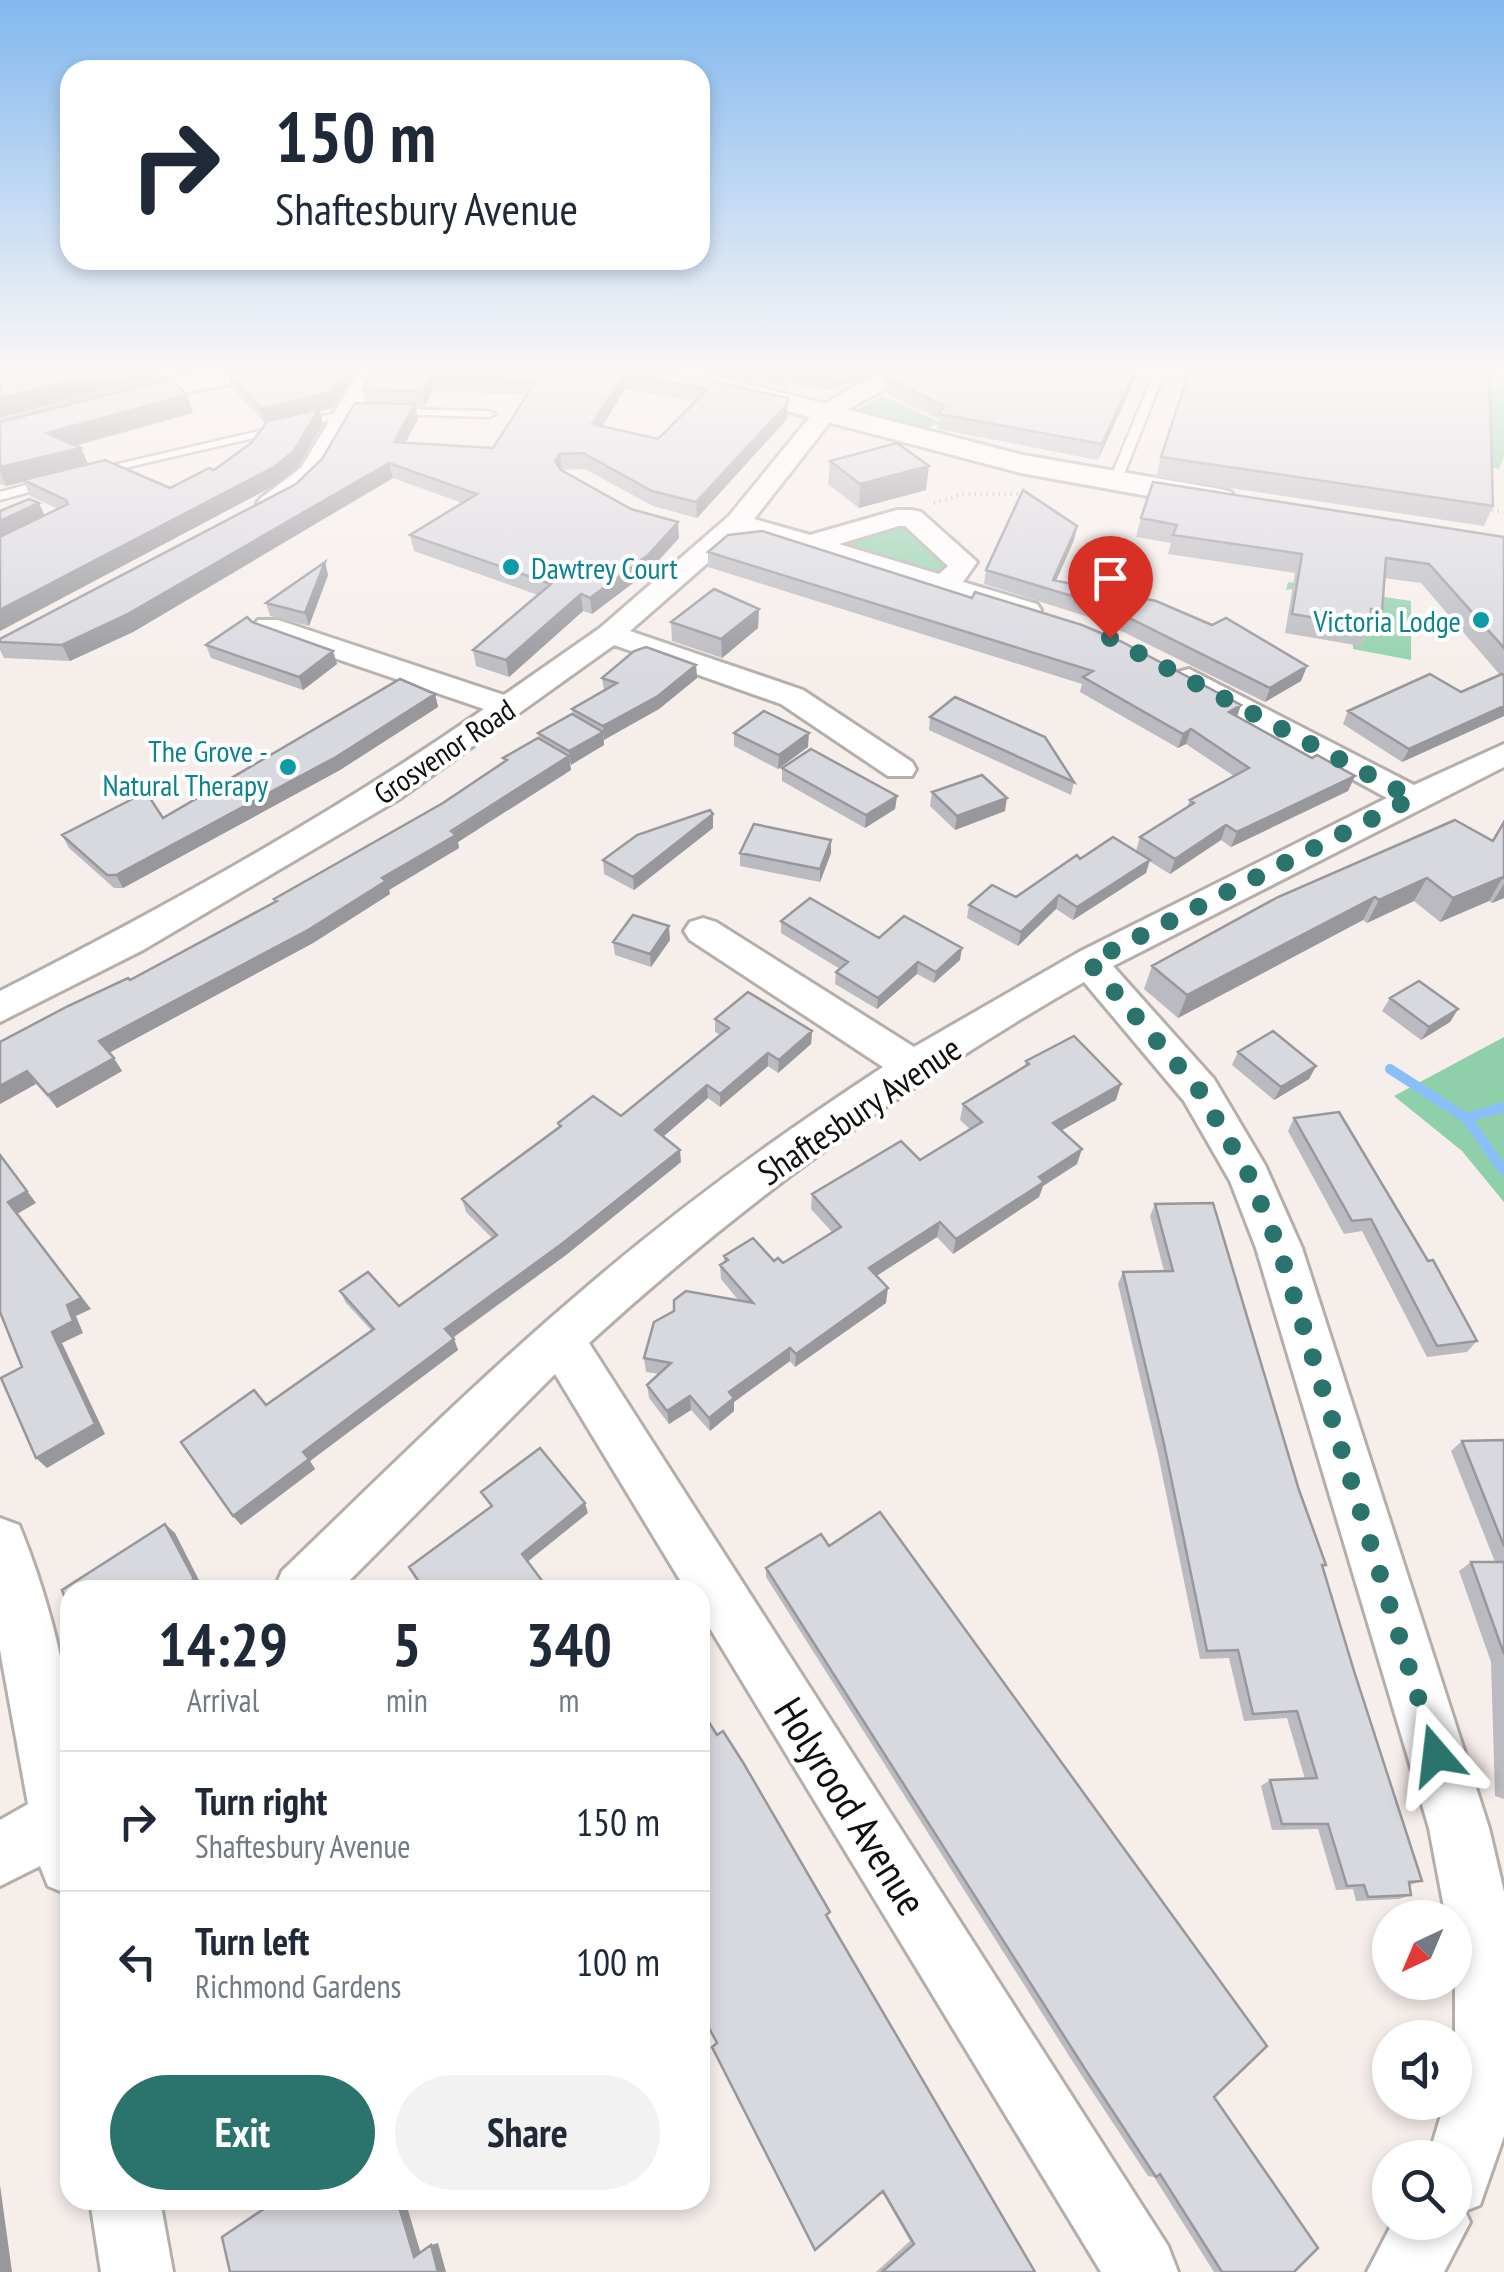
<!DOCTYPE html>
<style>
:root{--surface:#fff;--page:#f2f2f3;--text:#1f2937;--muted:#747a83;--line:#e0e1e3;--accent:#2b736d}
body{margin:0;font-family:"PT Sans Narrow",sans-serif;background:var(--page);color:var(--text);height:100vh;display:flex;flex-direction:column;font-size:38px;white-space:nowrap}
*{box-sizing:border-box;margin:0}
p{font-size:32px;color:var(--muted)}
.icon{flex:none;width:55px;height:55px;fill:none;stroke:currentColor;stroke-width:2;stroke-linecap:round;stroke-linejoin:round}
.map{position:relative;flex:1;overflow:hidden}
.side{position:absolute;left:60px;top:1580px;width:650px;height:630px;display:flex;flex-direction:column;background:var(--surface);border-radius:30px;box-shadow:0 5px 15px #0003}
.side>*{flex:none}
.guide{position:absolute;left:60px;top:60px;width:650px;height:210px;border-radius:30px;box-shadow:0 5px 15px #0003;background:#fff;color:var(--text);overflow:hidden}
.needle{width:65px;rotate:224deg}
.buttons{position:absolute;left:1372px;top:1900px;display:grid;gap:20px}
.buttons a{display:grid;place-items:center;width:100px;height:100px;border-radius:50%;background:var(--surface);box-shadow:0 5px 15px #0003;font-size:50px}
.pin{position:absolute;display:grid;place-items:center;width:85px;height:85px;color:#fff;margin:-102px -42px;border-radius:50% 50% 50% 0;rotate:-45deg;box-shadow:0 0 10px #0007}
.pin .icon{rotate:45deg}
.me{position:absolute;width:110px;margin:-55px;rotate:343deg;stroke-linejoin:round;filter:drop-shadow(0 0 8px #0008)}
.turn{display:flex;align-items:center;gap:35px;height:210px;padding:0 50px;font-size:45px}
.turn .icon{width:130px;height:130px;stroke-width:2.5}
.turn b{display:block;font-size:70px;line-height:85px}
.eta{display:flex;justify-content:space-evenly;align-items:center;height:170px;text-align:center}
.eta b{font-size:60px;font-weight:700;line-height:70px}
.cta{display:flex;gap:20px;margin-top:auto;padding:20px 50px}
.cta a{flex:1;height:115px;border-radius:60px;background:var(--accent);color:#fff;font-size:40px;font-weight:700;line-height:115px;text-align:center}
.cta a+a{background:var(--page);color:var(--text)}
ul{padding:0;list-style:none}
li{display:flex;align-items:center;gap:30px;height:140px;padding:0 50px;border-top:2px solid var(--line)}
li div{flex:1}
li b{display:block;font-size:38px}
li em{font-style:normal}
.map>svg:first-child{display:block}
.green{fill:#8fd0aa}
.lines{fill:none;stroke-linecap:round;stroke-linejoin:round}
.stream{stroke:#89bff9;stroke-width:10}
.service-casing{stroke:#b5aeab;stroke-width:5}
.minor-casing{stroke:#b5aeab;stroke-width:6}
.tertiary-casing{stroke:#b5aeab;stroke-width:6}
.path{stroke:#aea8a5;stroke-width:4;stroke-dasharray:1 5;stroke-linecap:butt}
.service{fill:#fff;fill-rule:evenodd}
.minor{fill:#fff;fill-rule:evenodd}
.tertiary{fill:#fff;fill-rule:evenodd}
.wall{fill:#babac0;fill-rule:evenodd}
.shaded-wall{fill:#97979c}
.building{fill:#d8d8df;stroke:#97979c;stroke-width:2.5;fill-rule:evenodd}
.route{stroke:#2b736d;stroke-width:18;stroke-dasharray:0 32.4}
.culture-dot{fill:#0f9aa8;stroke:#fff;stroke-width:4}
.labels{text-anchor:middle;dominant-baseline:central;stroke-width:8;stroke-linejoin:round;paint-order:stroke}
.far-culture-label{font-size:30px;fill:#0d838f;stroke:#fff;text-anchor:end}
.far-street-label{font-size:30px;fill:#110f0e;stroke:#fff}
.street-label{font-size:35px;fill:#110f0e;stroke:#fff}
.near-street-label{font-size:42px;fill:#110f0e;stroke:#fff}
</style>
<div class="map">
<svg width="1504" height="2272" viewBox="0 0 1504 2272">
<rect width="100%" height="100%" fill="#f6eeeb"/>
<!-- green -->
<path class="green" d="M1486,385L1504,387V456L1499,469L1488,467Z
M882,396L942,423L918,431L855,411Z
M902,524L915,529L950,557L947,570L939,572L845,543Z
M1288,582L1411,601V660L1353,649V645L1293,589L1286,590Z
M1504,1037V1202L1462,1151L1394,1096Z"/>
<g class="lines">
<!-- stream -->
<path class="stream" d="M1390,1069L1466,1118L1504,1171
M1466,1118L1504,1107"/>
<defs>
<path id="service" d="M1157,366H1167L1122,479L1112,482L1110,479Z
M358,408L362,409V413L94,475L88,471Z
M392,409L489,411L495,414L489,417L388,414V410Z
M51,478L57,482L55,485L0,500V492Z"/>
<path id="minor" d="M362,366H384C364,402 311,521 261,508L257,503L261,498L301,468Z
M913,366H946L943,371L883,390L834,417L754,519L810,535L897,510H912L921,512L977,562L963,582L1037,604L1041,610L1037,616H1017L743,532L630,631L803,690L912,762L916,769L912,776H888L781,704L614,645L399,799L143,950L0,1022V991C167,906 330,816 484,709L258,632L253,626L258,620H278L504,695L600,628L729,516L818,407L867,380ZM899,526H905L948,566L939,574L839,544Z
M1189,669L1414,785L1504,744V767L1113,966L1214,1079L1265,1165L1302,1248L1489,1828L1504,1892V2136L1480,2205L1465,2211L1470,2222L1444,2272H1367L1393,2222H1455V2158H1428L1445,2102H1455V1918H1446L1429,1828L1256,1248L1230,1181L1184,1101L1084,982C907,1083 740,1205 589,1343L1168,2246L1178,2272H1101L700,1612V1590H686L555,1374L340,1590H274L282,1571C381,1476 478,1379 583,1290C677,1209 779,1135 883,1067L690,940L684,931L690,922L703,918L716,922L914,1047L1079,952L1387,798L1178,684L1174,678L1178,672Z
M0,1518L19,1525C42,1580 65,1659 70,1718C75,1776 70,1837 70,1895L48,1886L40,1866L0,1886V1820L28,1804L0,1650Z
M90,2200H160L173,2272H101Z"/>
<path id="tertiary" d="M246,366H310L296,374L161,396L0,440V422L159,380Z
M717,376L1023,455L1220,489L1231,492L1236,499L1231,506L1220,509L1021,473L707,390L703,384L707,378Z"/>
</defs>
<!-- service casing -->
<use href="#service" class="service-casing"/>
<!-- minor casing -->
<use href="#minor" class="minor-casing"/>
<!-- tertiary casing -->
<use href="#tertiary" class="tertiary-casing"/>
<!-- path -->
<path class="path" d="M934,503L965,494H1021
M1486,509L1504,512"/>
<!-- service -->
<use href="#service" class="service"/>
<!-- minor -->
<use href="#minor" class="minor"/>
<!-- tertiary -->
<use href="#tertiary" class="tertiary"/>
</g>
<!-- wall -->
<path class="wall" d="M376,366H576L788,398L787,419L697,518L653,506L585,469L562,470L679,538L649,571L592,614L583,611L509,677L476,666L473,650L538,595L414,551L410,535L462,503L393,478L133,632L70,661L4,658L0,650V639L296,484L322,459L366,403L363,390ZM625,389L695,401L658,439L602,427ZM433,391L526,395L493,448L405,442L418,419L415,406H425Z
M666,366H902L828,390L789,383V388Z
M1141,366L1098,460L938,429L939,419L885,393L886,378Z
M228,373L333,408L320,411L323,424L298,467L279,483L0,631V511L39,503L44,516L58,509L30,496L24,482L6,486L0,484V422L187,395L193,413L76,446L88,465L170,488L214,470L251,443L266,424L232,388Z
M1161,457L1493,506L1484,526L1156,477Z
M830,461L926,490L859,508L828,484Z
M1141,518L1504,537V716L1402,762L1343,724L1348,711L1461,692L1500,675L1421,583L1384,578L1382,611L1374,630H1368L1361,646L1285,633L1295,573L1168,554L1171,543L1136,537Z
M1077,526L1074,540L1056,581L1307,666L1301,681L1265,702L1101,621L984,584L986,570Z
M728,535L1237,717L1312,758L1355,776L1348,791L1231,847L1221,840L1170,874L1149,861L1146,873L1073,920L1056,909L1018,946L967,918L969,905L1016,897L1136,851L1140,837L1187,807L1190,800L1234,776L1186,744L1178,748L1080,692L1082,684L708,567V552Z
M325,562L328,575L309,626L270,616L266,603Z
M759,609L758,628L722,658L672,641L671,622Z
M252,622L333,651L337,664L303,690L211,658L206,645Z
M696,665L697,678L659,709L604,739V745L570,764L571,770L458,842L459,848L389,890L390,894L313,943L109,1053L122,1071L57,1108L36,1084L0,1104L130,980L275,901L274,899L443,803L504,762L503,758L539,738L538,733L573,714L572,709L604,690L602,678Z
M435,694L438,707L340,770L123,888H114L69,848L62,835L163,818Z
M930,717L1074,782L1071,795L929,730Z
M734,733L808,747L778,769L734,746Z
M782,768L897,796L895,809L865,828L782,781Z
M932,792L1005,811L955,830L930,806Z
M1504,822V898L1492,903L1489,901L1440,922L1414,901L1367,923L1363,920L1178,1018L1144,989L1152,966L1493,841Z
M713,828L634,890L604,874L603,860Z
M740,853H831L820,882L740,866Z
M781,921L879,938L960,960L934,983L917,974L877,1009L835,984L836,972L840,969L781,933Z
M670,940L651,967L615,955L613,942Z
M1390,998L1458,1009L1450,1022L1421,1040L1382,1011Z
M715,1019L812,1031L811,1044L778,1073L768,1066L720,1107L708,1098L663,1136L681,1162L566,1255L453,1338L458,1350L310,1461L315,1469L241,1525L233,1516L266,1405L372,1331L346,1303L340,1291L399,1306L493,1239L466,1212L462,1199L559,1128L558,1123L621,1116L720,1035L715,1032Z
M1238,1052L1316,1066L1309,1079L1274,1100L1232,1065Z
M1026,1061L1116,1100L1062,1130L1077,1164L1043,1186L1039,1197L953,1254L937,1237L876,1276L886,1303L795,1367L790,1361L734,1402V1411L710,1431L691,1410L669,1424L649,1398L647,1385L659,1374L646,1372L644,1358L739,1301L721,1279L720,1265L724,1263V1256L783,1263L832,1232L811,1209L812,1194L920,1160L970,1129L960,1120L963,1104L1024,1067Z
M1294,1118L1428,1261L1477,1341L1467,1352L1427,1357L1362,1231L1344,1234L1288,1131Z
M1155,1204L1299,1490L1326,1565L1323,1568L1354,1671L1422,1881L1410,1885L1411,1895L1399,1899L1356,1901L1353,1889L1336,1890L1318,1829L1272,1830L1261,1786L1270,1780L1305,1779L1287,1718L1244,1721L1229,1658L1200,1659L1158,1454L1118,1284L1123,1272L1164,1271L1150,1216Z
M1504,1440V1799L1495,1796L1491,1662L1459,1571L1471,1562H1495L1451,1451L1462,1441Z
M766,1568L1214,2097L1294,2272H1214L1154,2177L1148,2176L1078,2070L766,1577Z
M830,1912L827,1917L1035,2272H876L910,2241L882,2192L717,2043Z"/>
<!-- shaded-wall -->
<path class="shaded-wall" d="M125,366H153L157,377L0,418V398Z
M347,366H360L333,408L320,411L323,424L298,467L279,483L0,631V610L274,467L261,409Z
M858,366H902L828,390V375Z
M1137,366H1141L1098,460L1102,444Z
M624,374L625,389L594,440L592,424Z
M430,376L433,391L425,406L422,391Z
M187,395L193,413L54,451L47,433Z
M415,404L418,419L398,457L394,442Z
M787,404V419L697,518L696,502Z
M81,448L89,466L6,486L0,472V467Z
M560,454L562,470L555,461Z
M389,463L393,478L133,632L70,661L62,645Z
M929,466L926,490L859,508L860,484Z
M39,503L46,519L0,541V521Z
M678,522L679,538L649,571L592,614L590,598Z
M1077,526L1074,540L1052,590L1053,580Z
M325,562L328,575L309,626L305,613Z
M581,594L583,611L509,677L506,660Z
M759,609L758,628L722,658L721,639Z
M333,651L337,664L303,690L299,677Z
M696,665L697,678L659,709L604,740L603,726Z
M1307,666L1301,681L1265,702L1270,688Z
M435,694L438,707L340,770L123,888L116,875Z
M1241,705L1236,720L1229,712Z
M1504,706V716L1402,762L1409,749Z
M1191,729L1186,744L1178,748L1183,734Z
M603,732L604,745L571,765L569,751Z
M809,733L808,747L778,769L779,755Z
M569,756L571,770L458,842L459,848L389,890L390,894L313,943L107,1054L99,1041L382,878Z
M1355,776L1348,791L1231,847L1237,832Z
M897,796L895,809L865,828L866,815Z
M1007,798L1005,811L955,830L957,816Z
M713,814V828L634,890L633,877Z
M1226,825L1221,840L1170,874L1175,859Z
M831,840V853L820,882V869Z
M1150,860L1146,873L1073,920L1077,907Z
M1503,877L1489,901L1440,922L1453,898Z
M1427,878L1414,901L1367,923L1379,900Z
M1504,884V898L1492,903Z
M1059,895L1056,909L1018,946L1021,932Z
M1375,897L1363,920L1178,1018L1187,995Z
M669,926L670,940L651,967L650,954Z
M962,948L960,960L934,983L936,972Z
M918,962L917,974L877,1009L878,998Z
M1458,1009L1450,1022L1421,1040L1429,1027Z
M812,1031L811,1044L778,1073L779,1060Z
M768,1053V1066L720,1107V1094Z
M114,1058L122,1071L57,1108L48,1095Z
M1316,1066L1309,1079L1274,1100L1281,1087Z
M27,1071L36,1084L0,1104V1086Z
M1121,1084L1116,1100L1048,1138L1053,1123Z
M707,1085L708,1098L656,1143L655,1130Z
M1082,1149L1077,1164L1043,1186L1039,1197L953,1254L956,1239L1039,1177Z
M680,1150L681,1162L566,1255L449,1340L445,1329Z
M0,1154L36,1203L17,1214L91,1309L76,1316L83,1333L62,1343L105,1434L47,1468L36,1458L52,1332L8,1202Z
M940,1222L937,1237L867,1282L869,1268Z
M888,1288L886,1303L795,1367L796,1354Z
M454,1339L458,1350L310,1461L315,1469L241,1525L233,1516L303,1452Z
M790,1348V1361L734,1402V1411L710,1431L709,1418L729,1392Z
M690,1396L691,1410L669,1424L667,1411Z
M585,1503L588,1513L526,1563L522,1554Z
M165,1524L175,1533L203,1588L200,1590H178Z
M0,2185L12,2272H0Z
M397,2200H405L421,2254L414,2257Z
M438,2243L446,2272H438L431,2245Z"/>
<!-- building -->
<path class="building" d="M0,366H13L16,367L23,366H125L0,398Z
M274,366H347L329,393L261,409L228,373Z
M376,366H576L627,369L701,379L788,398L787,404L696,502L652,491L583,453L560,454L555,461L561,470L631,509L678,522L648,555L590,598L581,594L506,660L473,650L551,584L410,535L477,494L389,463L126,615L62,645L0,642V639L296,484L322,459L355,403L415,404L394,442L493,448L536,381L430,376L422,391L363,390ZM624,374L708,389L658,439L592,424Z
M748,366H858L828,375L789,368V373Z
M926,366H1137L1102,444L939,414L944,406L886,378Z
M1191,366H1489L1493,506L1161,457Z
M171,379L187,395L47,433L81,448L0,467V422Z
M319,409L294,451L274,467L0,610V537L68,504L66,500L23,480L105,460L170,488L209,468L214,470L251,443L268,421Z
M897,443L929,466L860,484L830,461Z
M1153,482L1504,537V648L1429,564L1386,558L1382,611L1371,609L1370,627L1292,614L1302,554L1173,535L1177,525L1141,518Z
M1023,490L1077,526L1053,580L1156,601L1212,625L1226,618L1307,666L1270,688L1105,606L986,570Z
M29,499L39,503L0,521V511Z
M762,531L972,598L975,592L1082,625L1122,642L1241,705L1229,712L1312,758L1317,755L1355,776L1237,832L1226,825L1175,859L1140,837L1194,803L1190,800L1249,768L1191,729L1183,734L1083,677L1093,671L708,552L728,535Z
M325,562L305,613L266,603Z
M714,589L759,609L721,639L671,622Z
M247,617L252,622L333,651L299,677L206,645Z
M646,647L696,665L658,696L603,726L572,709L617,683L602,678L634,651Z
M1430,674L1461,692L1502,674L1504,675V706L1409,749L1348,711Z
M400,679L435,694L336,757L116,875H107L62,835L146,792L163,818Z
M955,697L1045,737L1074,782L930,717Z
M764,711L809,733L779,755L734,733Z
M572,714L603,732L569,751L538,733Z
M538,738L569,756L451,831L456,835L382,878L386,881L308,930L99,1041L114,1058L48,1095L27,1071L0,1086V1042L68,1006L128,978L130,980L277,901L274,899L443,803L507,760L503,758Z
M811,749L897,796L866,815L782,768Z
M982,775L1007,798L957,816L932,792Z
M710,810L713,814L633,877L603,860L637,835Z
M1455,820L1493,841L1504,822V878L1503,877L1453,898L1427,878L1379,900L1375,897L1187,995L1152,966L1278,897Z
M754,824L831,840L820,869L740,853Z
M1113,837L1150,860L1077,907L1059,895L1021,932L969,905L992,885L1016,897L1077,855L1080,859Z
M810,898L879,938L904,916L962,948L936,972L918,962L878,998L836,972L848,962L781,921Z
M633,915L669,926L650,954L613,942Z
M1419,981L1458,1009L1429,1027L1390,998Z
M748,992L812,1031L779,1060L768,1053L720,1094L707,1085L655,1130L680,1150L563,1243L445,1329L454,1339L303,1452L309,1459L233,1516L181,1442L254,1390L266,1405L374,1329L340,1291L368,1272L399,1306L497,1235L462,1199L561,1126L558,1123L593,1096L621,1116L729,1028L715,1019Z
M1273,1031L1316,1066L1281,1087L1238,1052Z
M1074,1036L1121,1084L1053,1123L1082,1149L1039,1177L1044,1182L956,1239L940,1222L869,1268L888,1288L796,1354L790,1348L729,1392L734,1398L709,1418L690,1396L667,1411L647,1385L671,1363L644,1358L654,1322L674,1311V1300L686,1291L753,1303L720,1265L728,1260L724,1256L753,1238L774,1261L778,1258L783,1263L841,1227L812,1194L901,1141L920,1160L982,1122L963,1104L1029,1064L1026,1061Z
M1339,1112L1428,1261L1433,1260L1477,1341L1437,1346L1371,1219L1352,1221L1294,1118Z
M0,1155L27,1191L8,1202L81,1298L67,1305L73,1321L52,1332L95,1424L36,1458L1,1378L22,1367L0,1312Z
M1213,1203L1299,1490L1326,1565H1322L1354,1671L1422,1881L1409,1882L1411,1895L1368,1897L1364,1885L1347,1886L1328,1824H1282L1270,1780L1317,1778L1297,1711L1253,1714L1238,1650L1207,1651L1164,1444L1123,1272L1173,1271L1155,1204Z
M1504,1440V1546L1462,1441Z
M540,1448L585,1503L522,1554L549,1590H408L419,1582L409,1567L492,1506L481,1492Z
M880,1512L1267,2046L1214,2097L1318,2248L1294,2272H1222L1160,2174L1156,2177L1085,2069L766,1568L821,1534L829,1546Z
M165,1524L194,1579L178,1590H70V1611L62,1590Z
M1471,1562H1504V1654Z
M700,1708L717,1735L723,1731L744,1764L830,1912L826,1915L1035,2272H882L914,2244L883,2191L815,2250L712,2047L717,2043L700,2011Z
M277,2200H397L414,2257L431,2245L438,2272H230L222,2237Z"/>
<!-- sky -->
<linearGradient id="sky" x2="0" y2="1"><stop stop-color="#82b8ef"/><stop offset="0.54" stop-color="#fbf7f6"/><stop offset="1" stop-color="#fbf7f6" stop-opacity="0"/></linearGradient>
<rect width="1504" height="684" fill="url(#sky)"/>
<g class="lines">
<!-- route -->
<path class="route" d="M1110,638L1413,798L1089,962L1199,1090L1250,1177L1279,1248L1436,1755"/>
</g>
<!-- markers -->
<g class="culture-dot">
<circle cx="511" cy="567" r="10"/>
<circle cx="1481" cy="620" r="10"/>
<circle cx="288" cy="767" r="10"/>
</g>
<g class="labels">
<!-- far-culture labels -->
<g class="far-culture-label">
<text x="531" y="567" text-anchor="start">Dawtrey Court</text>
<text x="1461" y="620">Victoria Lodge</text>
<text x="268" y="750">The Grove -<tspan x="268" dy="34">Natural Therapy</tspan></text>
</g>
<!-- far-street labels -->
<g class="far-street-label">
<text transform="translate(444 751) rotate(-34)">Grosvenor Road</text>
</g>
<!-- street labels -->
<g class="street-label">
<text transform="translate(859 1110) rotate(-34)">Shaftesbury Avenue</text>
</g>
<!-- near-street labels -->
<g class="near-street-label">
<text transform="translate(851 1806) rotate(58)">Holyrood Avenue</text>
</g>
</g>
</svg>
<div class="buttons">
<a><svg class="needle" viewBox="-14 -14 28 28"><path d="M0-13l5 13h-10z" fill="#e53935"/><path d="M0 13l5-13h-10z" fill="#747a83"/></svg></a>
<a><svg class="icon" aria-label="sound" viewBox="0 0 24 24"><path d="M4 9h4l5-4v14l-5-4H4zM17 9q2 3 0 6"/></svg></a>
<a><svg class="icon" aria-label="search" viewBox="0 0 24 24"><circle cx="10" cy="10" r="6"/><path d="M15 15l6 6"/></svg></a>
</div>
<div class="pin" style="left:1110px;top:638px;background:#d93025"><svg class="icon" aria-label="arrive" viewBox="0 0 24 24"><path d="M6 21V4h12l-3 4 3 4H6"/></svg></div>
<svg class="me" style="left:1436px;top:1755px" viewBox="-20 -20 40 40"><path d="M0-17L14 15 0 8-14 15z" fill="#2b736d" stroke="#fff" stroke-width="4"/></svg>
<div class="guide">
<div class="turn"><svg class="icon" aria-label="right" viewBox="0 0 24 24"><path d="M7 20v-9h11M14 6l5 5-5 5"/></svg><div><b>150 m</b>Shaftesbury Avenue</div></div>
</div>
<section class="side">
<div class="eta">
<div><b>14:29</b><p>Arrival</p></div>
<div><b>5</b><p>min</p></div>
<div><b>340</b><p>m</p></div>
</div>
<ul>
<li><svg class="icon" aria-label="right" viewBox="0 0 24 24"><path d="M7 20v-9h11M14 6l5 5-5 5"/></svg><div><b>Turn right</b><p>Shaftesbury Avenue</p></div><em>150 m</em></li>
<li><svg class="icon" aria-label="left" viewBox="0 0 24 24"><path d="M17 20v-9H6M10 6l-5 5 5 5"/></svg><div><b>Turn left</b><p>Richmond Gardens</p></div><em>100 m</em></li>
</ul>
<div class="cta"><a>Exit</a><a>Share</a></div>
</section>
</div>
